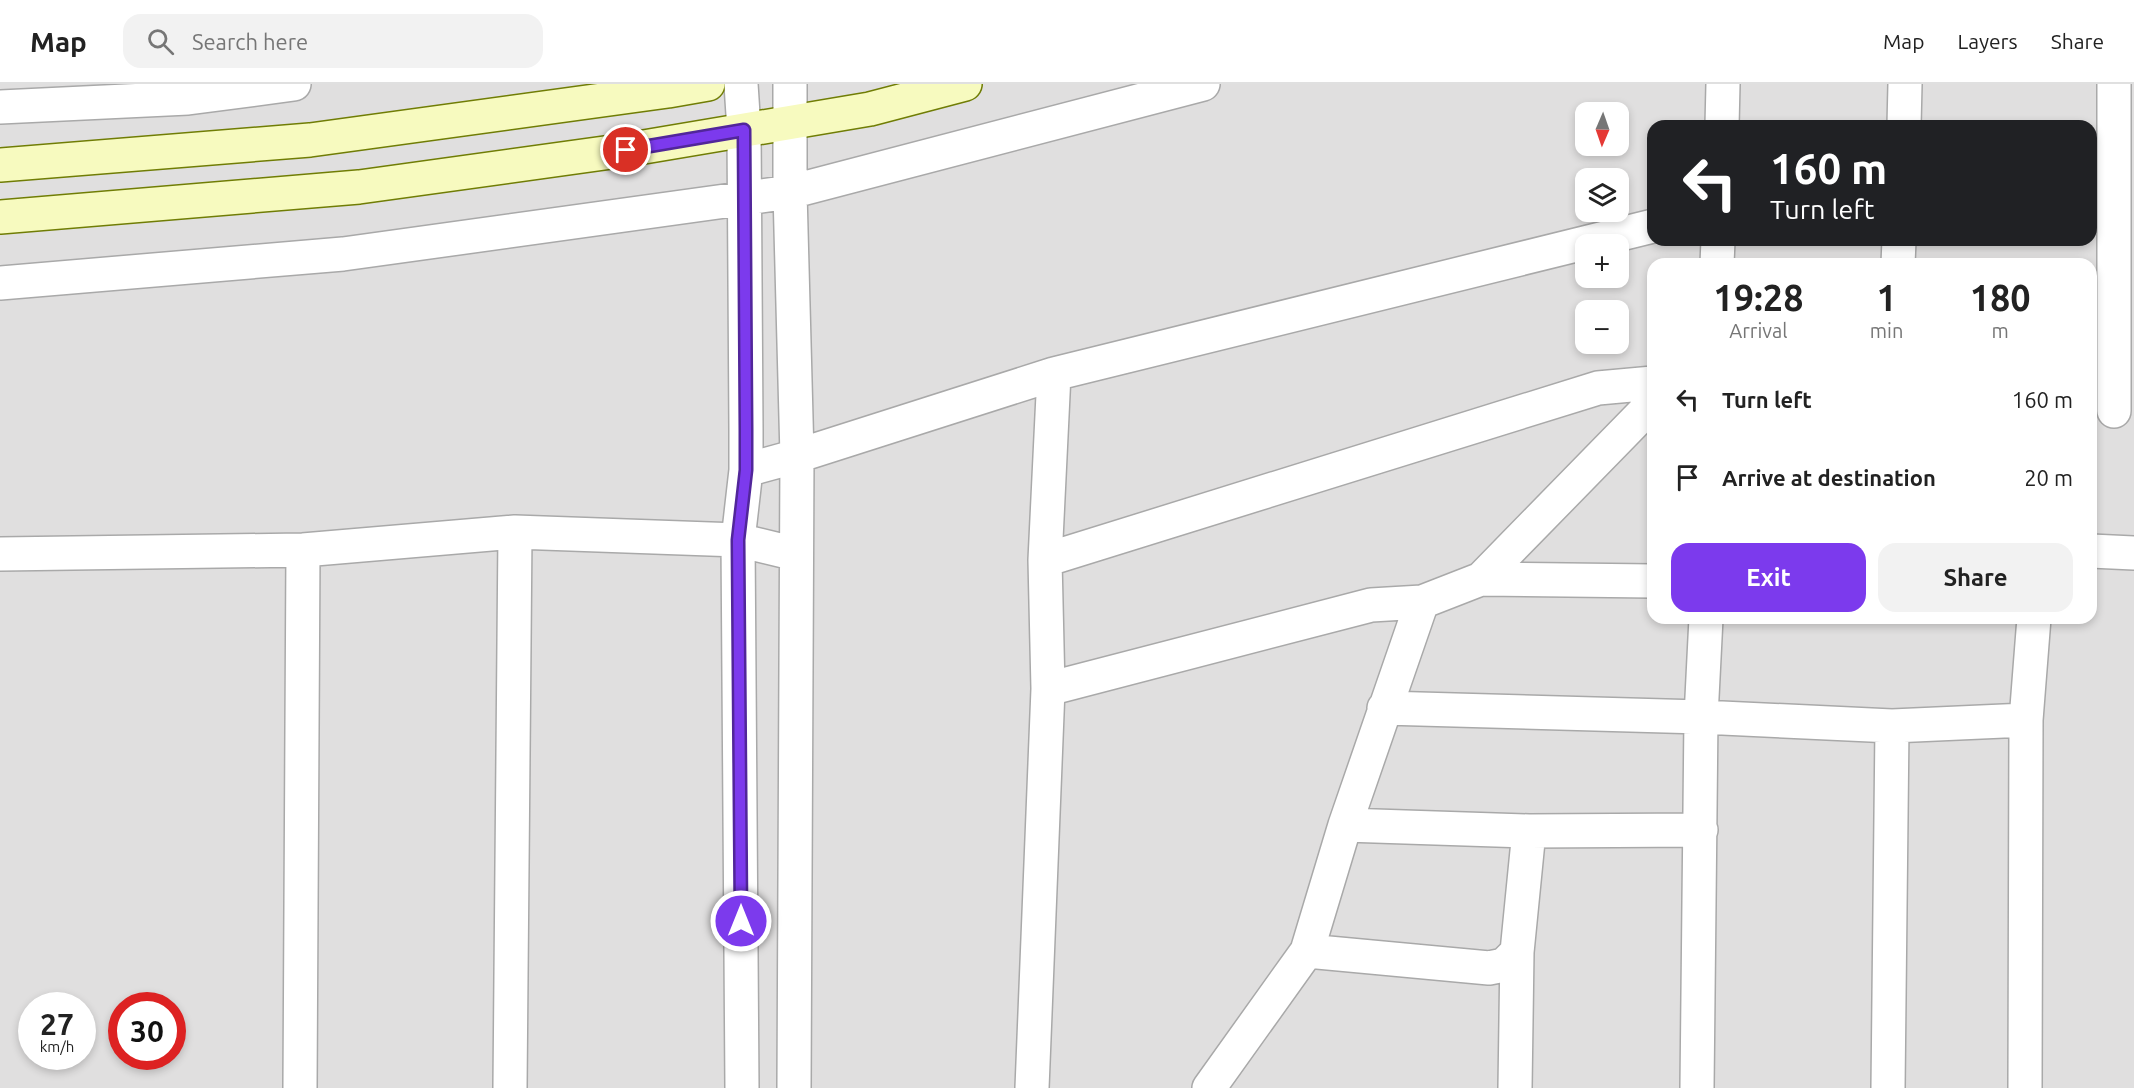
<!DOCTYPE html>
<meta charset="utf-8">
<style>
:root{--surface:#fff;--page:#f2f2f2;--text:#222;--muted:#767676;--line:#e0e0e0;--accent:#7c3aed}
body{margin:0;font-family:Ubuntu,sans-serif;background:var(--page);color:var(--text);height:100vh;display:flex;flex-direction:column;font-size:22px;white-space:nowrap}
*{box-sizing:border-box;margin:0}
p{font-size:20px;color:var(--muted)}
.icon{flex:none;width:33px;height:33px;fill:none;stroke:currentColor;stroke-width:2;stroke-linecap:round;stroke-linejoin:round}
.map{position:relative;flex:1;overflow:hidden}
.details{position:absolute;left:1647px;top:174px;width:450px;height:366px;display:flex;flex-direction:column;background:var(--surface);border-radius:18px;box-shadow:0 3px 9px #0003}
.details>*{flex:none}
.guide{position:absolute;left:1647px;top:36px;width:450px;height:126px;border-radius:18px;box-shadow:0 3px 9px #0003;background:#202124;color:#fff;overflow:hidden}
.needle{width:39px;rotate:182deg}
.tools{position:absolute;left:1575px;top:18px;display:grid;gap:12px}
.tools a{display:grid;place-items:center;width:54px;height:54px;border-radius:12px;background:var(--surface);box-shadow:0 3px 9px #0003;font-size:30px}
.speed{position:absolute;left:18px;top:908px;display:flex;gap:12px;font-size:30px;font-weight:700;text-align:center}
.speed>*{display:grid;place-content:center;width:78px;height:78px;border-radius:50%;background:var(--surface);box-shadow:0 3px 9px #0003;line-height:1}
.speed small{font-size:15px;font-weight:400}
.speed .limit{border:9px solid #d22;background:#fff;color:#111}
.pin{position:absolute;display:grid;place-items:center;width:51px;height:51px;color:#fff;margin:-26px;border:3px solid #fff;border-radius:50%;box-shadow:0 2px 6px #0007}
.me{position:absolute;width:66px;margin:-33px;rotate:0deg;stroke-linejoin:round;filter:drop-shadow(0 0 4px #0008)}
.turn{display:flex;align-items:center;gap:21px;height:126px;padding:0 24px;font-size:27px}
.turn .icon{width:78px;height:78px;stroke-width:2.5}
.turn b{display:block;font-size:42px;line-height:51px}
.eta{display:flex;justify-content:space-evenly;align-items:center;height:102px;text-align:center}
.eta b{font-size:36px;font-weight:700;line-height:42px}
.primary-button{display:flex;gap:12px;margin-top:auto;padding:12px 24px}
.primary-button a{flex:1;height:69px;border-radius:18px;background:var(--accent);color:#fff;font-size:24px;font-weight:700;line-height:69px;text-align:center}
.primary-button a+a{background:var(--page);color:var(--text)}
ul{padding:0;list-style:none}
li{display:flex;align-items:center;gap:18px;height:78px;padding:0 24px}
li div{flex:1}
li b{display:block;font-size:22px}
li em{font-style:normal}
header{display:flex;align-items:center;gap:36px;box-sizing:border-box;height:84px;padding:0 30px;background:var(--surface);border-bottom:2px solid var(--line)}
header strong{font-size:28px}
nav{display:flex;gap:33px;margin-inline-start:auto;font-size:21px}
.search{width:420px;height:54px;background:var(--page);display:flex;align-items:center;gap:15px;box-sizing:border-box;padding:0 21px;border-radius:18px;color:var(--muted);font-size:22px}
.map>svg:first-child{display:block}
.residential{fill:#e0dfdf;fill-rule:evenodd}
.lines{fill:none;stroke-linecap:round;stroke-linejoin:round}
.street-casing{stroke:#a9a9a9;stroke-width:36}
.secondary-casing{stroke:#707d05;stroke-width:36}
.street{stroke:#fff;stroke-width:33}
.secondary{stroke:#f7fabf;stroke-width:33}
.route-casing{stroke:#51269a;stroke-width:15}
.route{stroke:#7c3aed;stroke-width:10}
</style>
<header>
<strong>Map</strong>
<div class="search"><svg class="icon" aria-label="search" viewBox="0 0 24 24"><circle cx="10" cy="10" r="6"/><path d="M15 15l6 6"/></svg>Search here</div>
<nav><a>Map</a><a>Layers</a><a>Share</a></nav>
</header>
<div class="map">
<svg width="2134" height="1004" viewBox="0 0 2134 1004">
<rect width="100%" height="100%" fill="#f2efe9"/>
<!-- residential -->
<path class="residential" d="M0,0H2134V1004H0ZM1586,28H1618V62H1586ZM1653,42H2091V156H1653ZM1586,94H1618V128H1586ZM1586,160H1618V194H1586ZM1653,180H2091V534H1653ZM1586,226H1618V260H1586ZM32,921H82V972H32ZM122,921H172V972H122Z"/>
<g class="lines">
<defs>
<path id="street" d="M741,0L744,46L746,346V386L738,456L742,1004
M790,0V108L797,372L794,1004
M2114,0V327
M0,23L188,14L294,0
M1722,42L1723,0
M1904,42L1905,0
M1717,180L1718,156
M1898,180L1899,156
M0,199L343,170L790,108L1203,0
M746,386L797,372L1054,290L1653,142
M2091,467L2134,469
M0,470L303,466L515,448L738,456L796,470
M1045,476L1598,304L1653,299
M1481,495L1653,319
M1048,605L1371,521L1422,518L1481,495L1653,497
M1384,624L1701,633L1892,642L2026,636
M1345,741L1529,747L1701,746
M1307,867L1489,884L1504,881L1517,868L1529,747
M300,1004L303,466
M510,1004L515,448
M1032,1004L1048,605L1045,476L1054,290
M1209,1004L1307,867L1345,741L1422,518
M1515,1004L1517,868
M1697,1004L1701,633L1706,534
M1888,1004L1892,642
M2025,1004L2026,636L2034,534"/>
<path id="secondary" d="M0,81L310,56L668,7L708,0
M0,133L359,103L626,66L870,25L965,0"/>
</defs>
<!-- street casing -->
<use href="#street" class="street-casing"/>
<!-- secondary casing -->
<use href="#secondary" class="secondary-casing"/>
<!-- street -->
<use href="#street" class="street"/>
<!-- secondary -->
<use href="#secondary" class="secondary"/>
</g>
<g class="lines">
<defs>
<path id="route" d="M626,66L744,46L746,346V386L738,456L741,837"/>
</defs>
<!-- route casing -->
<use href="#route" class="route-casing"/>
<!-- route -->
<use href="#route" class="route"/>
</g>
</svg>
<div class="tools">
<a><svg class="needle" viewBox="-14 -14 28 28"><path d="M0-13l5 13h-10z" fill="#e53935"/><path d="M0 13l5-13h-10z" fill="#767676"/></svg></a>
<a><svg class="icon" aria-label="layers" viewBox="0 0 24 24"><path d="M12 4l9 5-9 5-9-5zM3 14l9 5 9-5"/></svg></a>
<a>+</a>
<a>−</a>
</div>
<div class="speed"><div>27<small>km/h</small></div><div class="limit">30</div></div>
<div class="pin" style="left:626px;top:66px;background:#d93025"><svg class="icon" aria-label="arrive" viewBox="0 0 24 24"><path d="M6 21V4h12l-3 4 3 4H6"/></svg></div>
<svg class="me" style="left:741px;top:837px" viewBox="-20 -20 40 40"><circle r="17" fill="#7c3aed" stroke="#fff" stroke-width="3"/><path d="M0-11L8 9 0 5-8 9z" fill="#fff"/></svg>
<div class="guide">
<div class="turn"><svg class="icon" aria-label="left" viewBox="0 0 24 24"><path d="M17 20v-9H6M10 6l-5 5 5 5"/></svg><div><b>160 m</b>Turn left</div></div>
</div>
<section class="details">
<div class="eta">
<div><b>19:28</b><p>Arrival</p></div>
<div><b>1</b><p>min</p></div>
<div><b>180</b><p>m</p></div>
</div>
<ul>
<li><svg class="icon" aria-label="left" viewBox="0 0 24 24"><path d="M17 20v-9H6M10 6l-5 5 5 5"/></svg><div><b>Turn left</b></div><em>160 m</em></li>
<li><svg class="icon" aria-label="arrive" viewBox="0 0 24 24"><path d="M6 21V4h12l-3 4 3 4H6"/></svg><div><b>Arrive at destination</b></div><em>20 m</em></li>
</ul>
<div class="primary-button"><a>Exit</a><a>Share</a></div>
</section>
</div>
